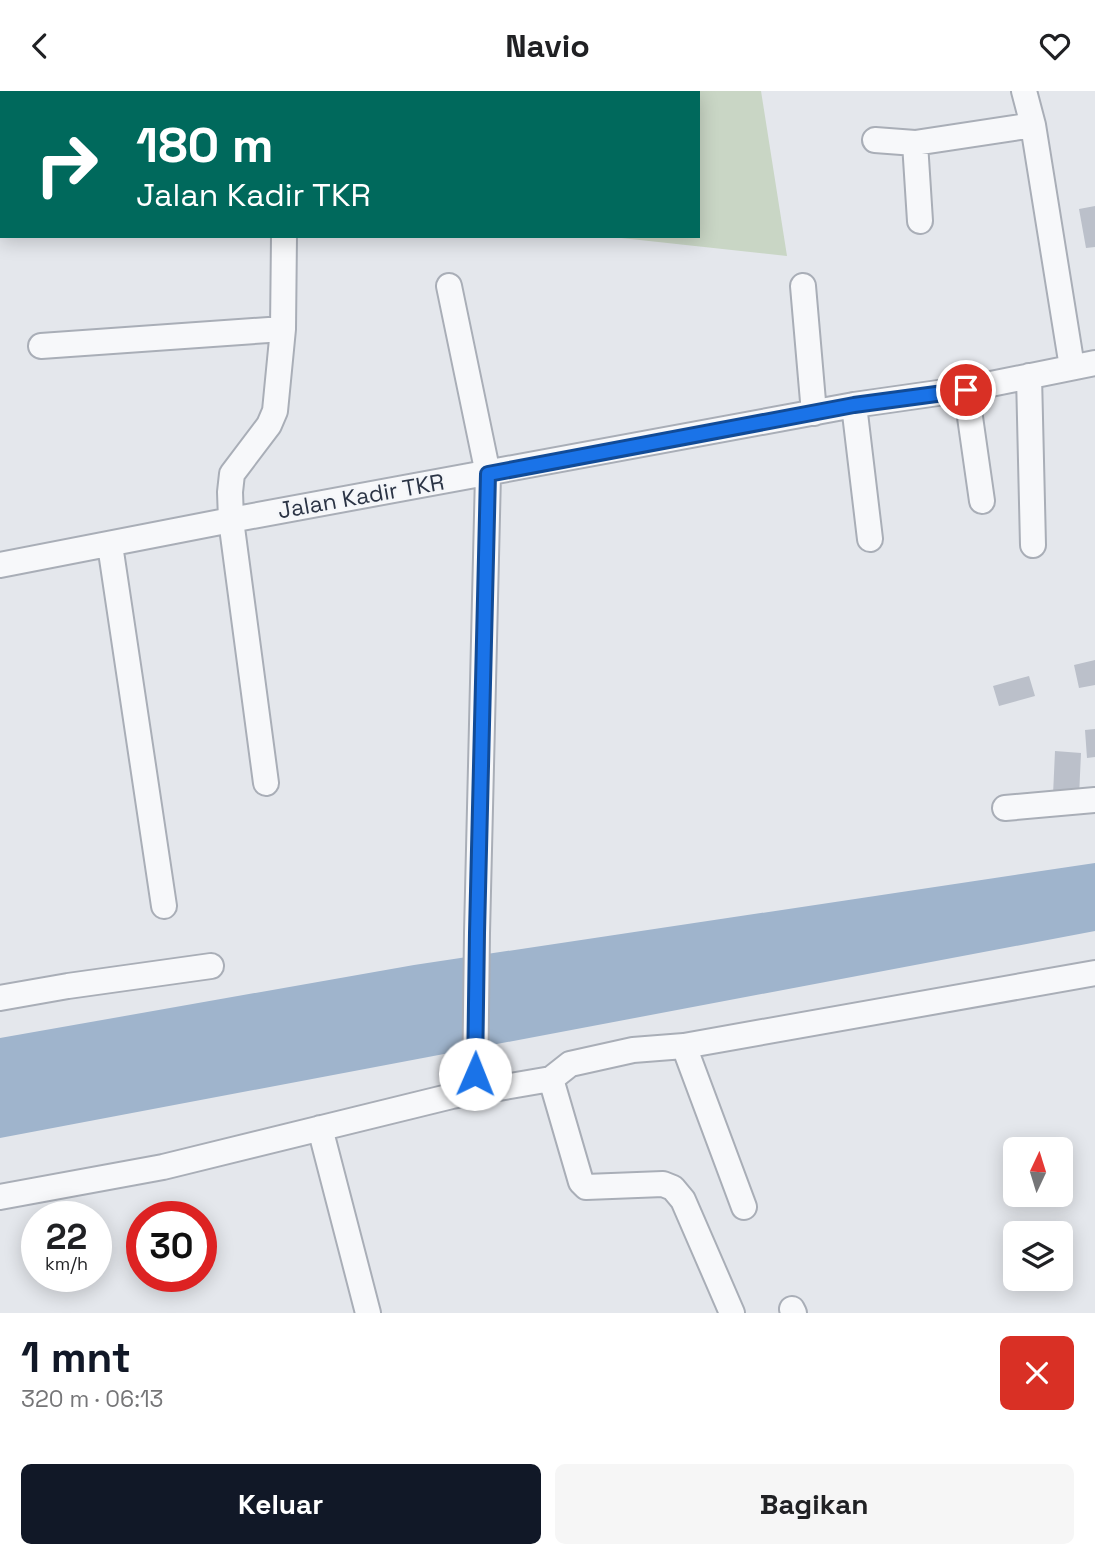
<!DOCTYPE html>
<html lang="id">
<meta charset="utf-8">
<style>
:root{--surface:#fff;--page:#f6f6f6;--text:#202124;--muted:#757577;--accent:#111827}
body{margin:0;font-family:"Space Grotesk",sans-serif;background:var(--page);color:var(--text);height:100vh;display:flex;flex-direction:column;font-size:26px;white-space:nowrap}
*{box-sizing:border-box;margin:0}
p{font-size:23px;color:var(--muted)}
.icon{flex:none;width:38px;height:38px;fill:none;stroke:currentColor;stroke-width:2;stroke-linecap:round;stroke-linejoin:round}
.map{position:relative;height:1222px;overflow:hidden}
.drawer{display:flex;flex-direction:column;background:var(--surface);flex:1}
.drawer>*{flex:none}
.hud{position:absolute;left:0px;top:0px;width:700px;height:147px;box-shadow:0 4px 18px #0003;background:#00695c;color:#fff;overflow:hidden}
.needle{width:46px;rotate:4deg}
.fabs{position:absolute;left:1003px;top:1046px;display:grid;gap:14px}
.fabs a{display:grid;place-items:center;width:70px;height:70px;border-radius:10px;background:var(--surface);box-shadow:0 4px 18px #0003;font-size:35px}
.speed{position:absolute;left:21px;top:1110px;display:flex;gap:14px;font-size:35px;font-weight:700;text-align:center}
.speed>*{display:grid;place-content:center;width:91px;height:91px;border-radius:50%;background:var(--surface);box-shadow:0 4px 18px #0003;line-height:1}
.speed small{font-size:18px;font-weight:400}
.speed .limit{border:10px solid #d22;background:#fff;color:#111}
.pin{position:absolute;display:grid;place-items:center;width:60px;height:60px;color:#fff;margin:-30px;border:4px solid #fff;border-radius:50%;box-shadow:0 2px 7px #0007}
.me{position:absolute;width:77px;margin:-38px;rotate:1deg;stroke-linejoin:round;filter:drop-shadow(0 0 5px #0008)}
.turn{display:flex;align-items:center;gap:24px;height:147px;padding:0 21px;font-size:32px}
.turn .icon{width:91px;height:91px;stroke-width:2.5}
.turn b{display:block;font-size:49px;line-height:60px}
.round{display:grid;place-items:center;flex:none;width:74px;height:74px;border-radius:10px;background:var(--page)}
.head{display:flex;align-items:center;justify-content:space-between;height:119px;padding:0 21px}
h1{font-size:42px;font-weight:700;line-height:52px;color:var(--accent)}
.cta{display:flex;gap:14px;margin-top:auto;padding:14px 21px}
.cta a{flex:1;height:80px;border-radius:10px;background:var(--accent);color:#fff;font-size:28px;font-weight:700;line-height:80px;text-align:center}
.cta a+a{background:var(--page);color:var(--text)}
header{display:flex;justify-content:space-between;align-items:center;height:91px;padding:0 21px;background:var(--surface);font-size:32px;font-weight:700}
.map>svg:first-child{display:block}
.green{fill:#c9d6c5}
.water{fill:#9fb4cc}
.building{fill:#bbc0ca}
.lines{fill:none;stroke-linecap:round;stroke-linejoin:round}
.minor-casing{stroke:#a9aeb7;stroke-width:28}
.minor{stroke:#f7f8fa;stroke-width:24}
.route-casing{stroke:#114b97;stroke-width:18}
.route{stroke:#1a73e8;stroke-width:12}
.labels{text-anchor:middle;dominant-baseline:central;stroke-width:5;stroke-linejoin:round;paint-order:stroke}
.street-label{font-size:23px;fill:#2b3445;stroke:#f4f6f9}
</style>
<header><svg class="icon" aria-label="back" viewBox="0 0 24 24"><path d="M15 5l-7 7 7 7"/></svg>Navio<svg class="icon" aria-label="heart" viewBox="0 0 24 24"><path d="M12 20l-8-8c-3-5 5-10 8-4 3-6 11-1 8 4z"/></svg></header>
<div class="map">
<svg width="1095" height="1222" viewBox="0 0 1095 1222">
<rect width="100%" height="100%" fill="#e4e7ec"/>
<!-- green -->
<path class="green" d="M508,0H761L787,165L603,145H698V2H509Z"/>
<!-- water -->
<path class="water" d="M1095,772V840L0,1047V947L414,874Z"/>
<!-- building -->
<path class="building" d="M1095,115V156L1086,157L1079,118Z
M1095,569V594L1079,597L1074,574Z
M1029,585L1035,605L999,615L993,595Z
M1095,638V666L1087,667L1085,639Z
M1055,660L1081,662L1079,706L1053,704Z"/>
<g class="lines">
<defs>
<path id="minor" d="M1024,0L1033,34L1072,276
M875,49L915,52
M920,130L915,52L1033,34
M449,195L488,383L477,842L475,1001
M803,195L814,322
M41,255L283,238
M1029,285L1033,454
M966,298L982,410
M854,314L870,448
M110,454L164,815
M0,474L231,429L854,314L966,298L1095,272
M266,692L231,429L230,401L232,383L269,334L275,320L283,238L284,145
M1005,717L1095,709
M0,907L68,895L211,875
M684,955L744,1116
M551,988L581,1091L586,1096L663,1093L673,1097L683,1109L732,1222
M320,1037L368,1222
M0,1106L163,1076L452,1005L551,988L570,973L633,959L684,955L1095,882
M792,1218L794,1222"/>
</defs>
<!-- minor casing -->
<use href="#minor" class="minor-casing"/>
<!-- minor -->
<use href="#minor" class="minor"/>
</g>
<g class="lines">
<defs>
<path id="route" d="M475,983L477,842L488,383L854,314L966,299"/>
</defs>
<!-- route casing -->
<use href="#route" class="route-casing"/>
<!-- route -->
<use href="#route" class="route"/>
</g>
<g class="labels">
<!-- street labels -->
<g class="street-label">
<text transform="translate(361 405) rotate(-10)">Jalan Kadir TKR</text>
</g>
</g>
</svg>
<div class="fabs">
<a><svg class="needle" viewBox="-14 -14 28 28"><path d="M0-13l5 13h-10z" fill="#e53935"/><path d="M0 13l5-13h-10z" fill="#757577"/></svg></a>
<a><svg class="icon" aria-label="layers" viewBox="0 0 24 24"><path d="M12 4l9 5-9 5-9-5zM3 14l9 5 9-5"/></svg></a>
</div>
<div class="speed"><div>22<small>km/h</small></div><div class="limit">30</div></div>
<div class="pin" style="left:966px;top:299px;background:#d93025"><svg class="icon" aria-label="arrive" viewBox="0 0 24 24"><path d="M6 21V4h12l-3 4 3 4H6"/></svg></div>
<svg class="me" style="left:475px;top:983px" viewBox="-20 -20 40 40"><circle r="19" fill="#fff"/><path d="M0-13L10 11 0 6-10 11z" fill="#1a73e8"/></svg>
<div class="hud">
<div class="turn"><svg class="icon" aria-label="right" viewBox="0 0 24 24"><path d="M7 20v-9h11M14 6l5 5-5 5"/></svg><div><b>180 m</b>Jalan Kadir TKR</div></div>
</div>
</div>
<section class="drawer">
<div class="head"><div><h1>1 mnt</h1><p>320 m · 06:13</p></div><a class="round" style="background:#d93025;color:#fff"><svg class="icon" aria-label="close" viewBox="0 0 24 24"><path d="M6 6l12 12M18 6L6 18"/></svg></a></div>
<div class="cta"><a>Keluar</a><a>Bagikan</a></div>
</section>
